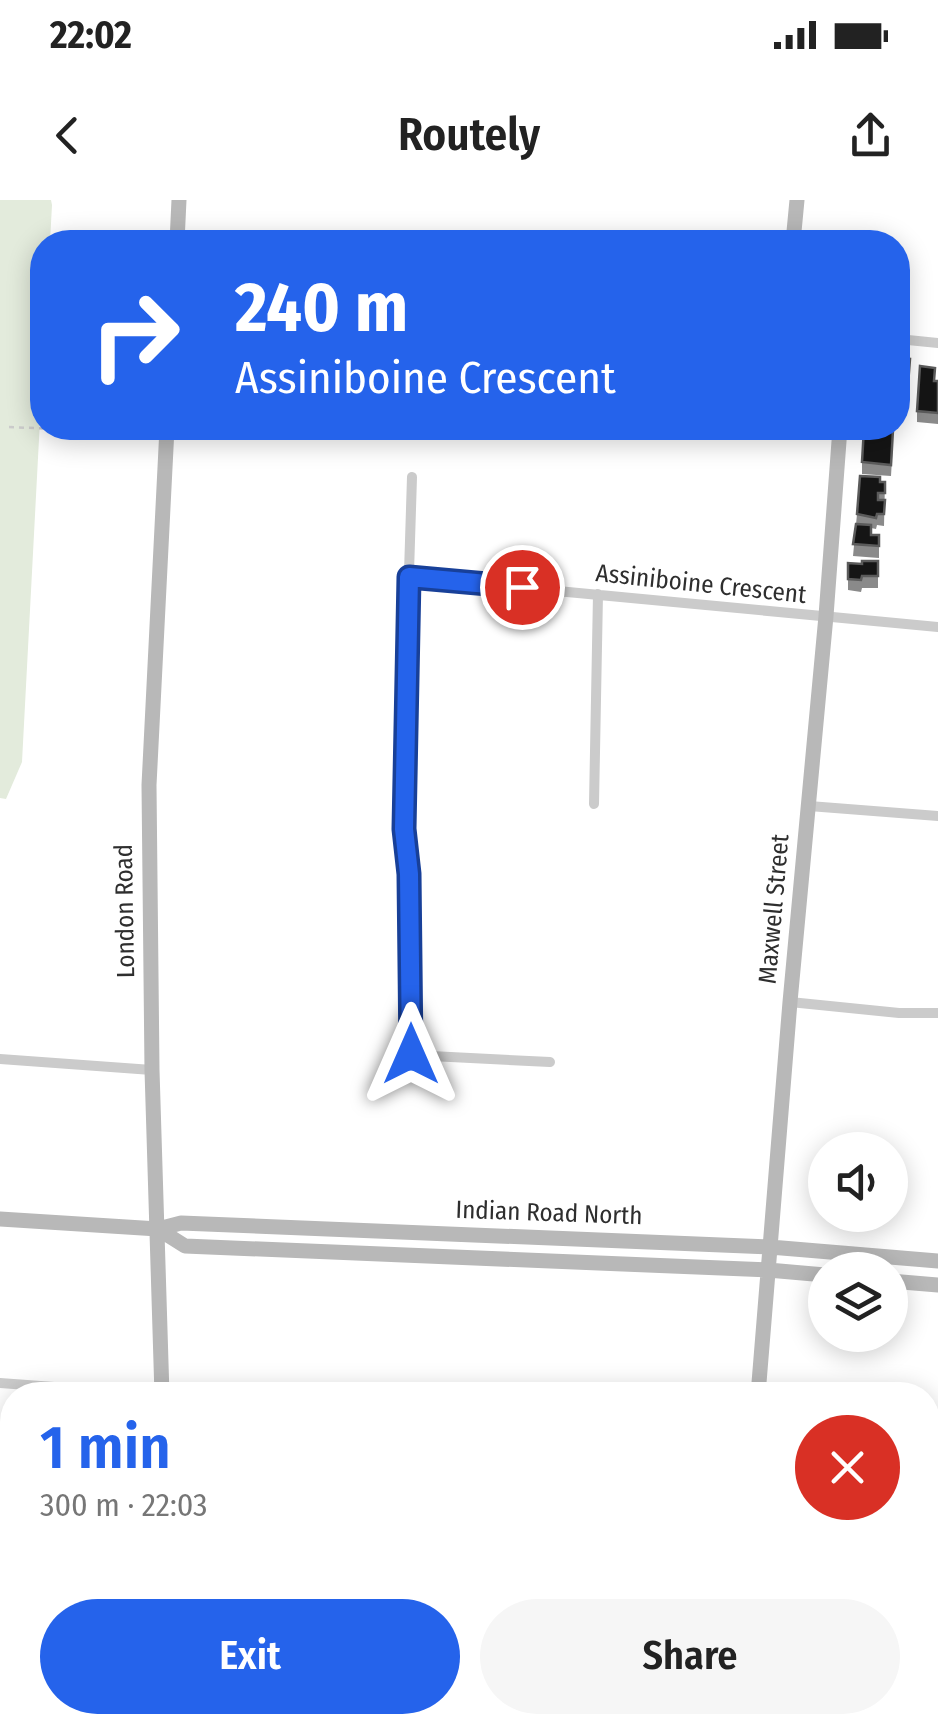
<!DOCTYPE html>
<meta charset="utf-8">
<style>
:root{--surface:#fff;--page:#f6f6f6;--text:#222;--muted:#767676;--accent:#2563eb}
body{margin:0;font-family:"Fira Sans Condensed",sans-serif;background:var(--page);color:var(--text);height:100vh;display:flex;flex-direction:column;font-size:38px;white-space:nowrap}
*{box-sizing:border-box;margin:0}
p{font-size:32px;color:var(--muted)}
.icon{flex:none;width:55px;height:55px;fill:none;stroke:currentColor;stroke-width:2;stroke-linecap:round;stroke-linejoin:round}
.map{position:relative;flex:1;overflow:hidden}
.drawer{position:absolute;left:0px;top:1182px;width:940px;height:352px;display:flex;flex-direction:column;background:var(--surface);border-radius:40px 40px 0 0;box-shadow:0 5px 25px #0003}
.drawer>*{flex:none}
.guide{position:absolute;left:30px;top:30px;width:880px;height:210px;border-radius:40px;box-shadow:0 5px 25px #0003;background:#2563eb;color:#fff;overflow:hidden}
.buttons{position:absolute;left:808px;top:932px;display:grid;gap:20px}
.buttons a{display:grid;place-items:center;width:100px;height:100px;border-radius:50%;background:var(--surface);box-shadow:0 5px 25px #0003;font-size:50px}
.pin{position:absolute;display:grid;place-items:center;width:85px;height:85px;color:#fff;margin:-42px;border:5px solid #fff;border-radius:50%;box-shadow:0 2px 10px #0007}
.me{position:absolute;width:110px;margin:-55px;rotate:0deg;stroke-linejoin:round;filter:drop-shadow(0 0 8px #0008)}
.turn{display:flex;align-items:center;gap:35px;height:210px;padding:0 40px;font-size:45px}
.turn .icon{width:130px;height:130px;stroke-width:2.5}
.turn b{display:block;font-size:70px;line-height:85px}
.round{display:grid;place-items:center;flex:none;width:105px;height:105px;border-radius:52px;background:var(--page)}
.headline{display:flex;align-items:center;justify-content:space-between;height:170px;padding:0 40px}
h1{font-size:60px;font-weight:600;line-height:75px;color:var(--accent)}
.button{display:flex;gap:20px;margin-top:auto;padding:20px 40px}
.button a{flex:1;height:115px;border-radius:60px;background:var(--accent);color:#fff;font-size:40px;font-weight:600;line-height:115px;text-align:center}
.button a+a{background:var(--page);color:var(--text)}
.status{display:flex;justify-content:space-between;align-items:center;height:70px;padding:0 50px;background:var(--surface);direction:ltr}
.status svg{height:28px;fill:currentColor}
header{display:flex;justify-content:space-between;align-items:center;height:130px;padding:0 40px;background:var(--surface);font-size:45px;font-weight:600}
.map>svg:first-child{display:block}
.green{fill:#e3ebdc}
.lines{fill:none;stroke-linecap:round;stroke-linejoin:round}
.path{stroke:#cbcbcb;stroke-width:2.5;stroke-dasharray:5 5;stroke-linecap:butt}
.lane{stroke:#cbcbcb;stroke-width:5}
.street{stroke:#cbcbcb;stroke-width:10}
.secondary{stroke:#b8b8b8;stroke-width:15}
.wall{fill:#8a8a8a}
.building{fill:#151515;stroke:#5b5b5b;stroke-width:2.5}
.route-casing{stroke:#184099;stroke-width:25}
.route{stroke:#2563eb;stroke-width:18}
.labels{text-anchor:middle;dominant-baseline:central;stroke-width:10;stroke-linejoin:round;paint-order:stroke}
.street-label{font-size:25px;fill:#2e2e2e;stroke:#fff}
</style>
<div class="status"><b>22:02</b><svg viewBox="0 0 49 12"><path d="M0 12V9h3v3zM5 12V6h3v6zM10 12V3h3v9zM15 12V0h3v12zM26 1h20v11H26zM47 4h2v5h-2z"/></svg></div>
<header><svg class="icon" aria-label="back" viewBox="0 0 24 24"><path d="M15 5l-7 7 7 7"/></svg>Routely<svg class="icon" aria-label="share" viewBox="0 0 24 24"><path d="M12 15V3M7 8l5-5 5 5M5 13v7h14v-7"/></svg></header>
<div class="map">
<svg width="938" height="1534" viewBox="0 0 938 1534">
<rect width="100%" height="100%" fill="#fff"/>
<!-- green -->
<path class="green" d="M0,0H51L52,5L50,42H42V182L22,562L6,599L0,598Z"/>
<g class="lines">
<!-- path -->
<path class="path" d="M9,227L101,231L148,237"/>
<!-- lane -->
<path class="lane" d="M575,1534L577,1525L727,1533"/>
<!-- street -->
<path class="street" d="M898,139L938,143
M412,277L405,500V629L409,675L411,855L550,862
M409,377L938,427
M594,604L598,394
M809,606L938,616
M790,802L899,813H938
M0,859L152,870
M0,1183L162,1195
M928,1273H938"/>
<!-- secondary -->
<path class="secondary" d="M177,42L179,0
M793,42L797,0
M0,1019L158,1029L181,1023L770,1047L938,1061
M158,1029L185,1046L768,1070L825,1075
M890,1081L938,1085
M162,1195L152,870L149,585L167,228
M758,1195L790,802L826,416L840,228
M172,1522V1534
M730,1534L731,1522"/>
</g>
<!-- wall -->
<path class="wall" d="M898,158L910,170L908,197L898,196Z
M935,181H938V224L917,222V211Z
M893,242L891,276L862,274V262Z
M885,282L884,326L877,325L876,329L871,328V335H879V358L853,356L857,314Z
M878,361V388H862L861,392L848,390V363L862,364Z
M411,1522H555L554,1534H411Z"/>
<!-- building -->
<path class="building" d="M898,158L910,159L908,185H898Z
M920,166L935,168L934,181H938V213L917,211Z
M864,228L893,230L891,265L862,262Z
M860,276L880,277V282H885V293H878V300H885L884,314H877L876,318L857,314Z
M856,324L871,325V335H879V346L853,344Z
M862,361H878V376H862L861,380L848,379V363L862,364Z"/>
<g class="lines">
<defs>
<path id="route" d="M411,854L409,674L404,629L409,377L522,387"/>
</defs>
<!-- route casing -->
<use href="#route" class="route-casing"/>
<!-- route -->
<use href="#route" class="route"/>
</g>
<g class="labels">
<!-- street labels -->
<g class="street-label">
<text transform="translate(701 384) rotate(6)">Assiniboine Crescent</text>
<text transform="translate(774 709) rotate(-85)">Maxwell Street</text>
<text transform="translate(125 711) rotate(-91)">London Road</text>
<text transform="translate(549 1013) rotate(2)">Indian Road North</text>
</g>
</g>
</svg>
<div class="buttons">
<a><svg class="icon" aria-label="sound" viewBox="0 0 24 24"><path d="M4 9h4l5-4v14l-5-4H4zM17 9q2 3 0 6"/></svg></a>
<a><svg class="icon" aria-label="layers" viewBox="0 0 24 24"><path d="M12 4l9 5-9 5-9-5zM3 14l9 5 9-5"/></svg></a>
</div>
<div class="pin" style="left:522px;top:387px;background:#d93025"><svg class="icon" aria-label="arrive" viewBox="0 0 24 24"><path d="M6 21V4h12l-3 4 3 4H6"/></svg></div>
<svg class="me" style="left:411px;top:854px" viewBox="-20 -20 40 40"><path d="M0-17L14 15 0 8-14 15z" fill="#2563eb" stroke="#fff" stroke-width="4"/></svg>
<div class="guide">
<div class="turn"><svg class="icon" aria-label="right" viewBox="0 0 24 24"><path d="M7 20v-9h11M14 6l5 5-5 5"/></svg><div><b>240 m</b>Assiniboine Crescent</div></div>
</div>
<section class="drawer">
<div class="headline"><div><h1>1 min</h1><p>300 m · 22:03</p></div><a class="round" style="background:#d93025;color:#fff"><svg class="icon" aria-label="close" viewBox="0 0 24 24"><path d="M6 6l12 12M18 6L6 18"/></svg></a></div>
<div class="button"><a>Exit</a><a>Share</a></div>
</section>
</div>
